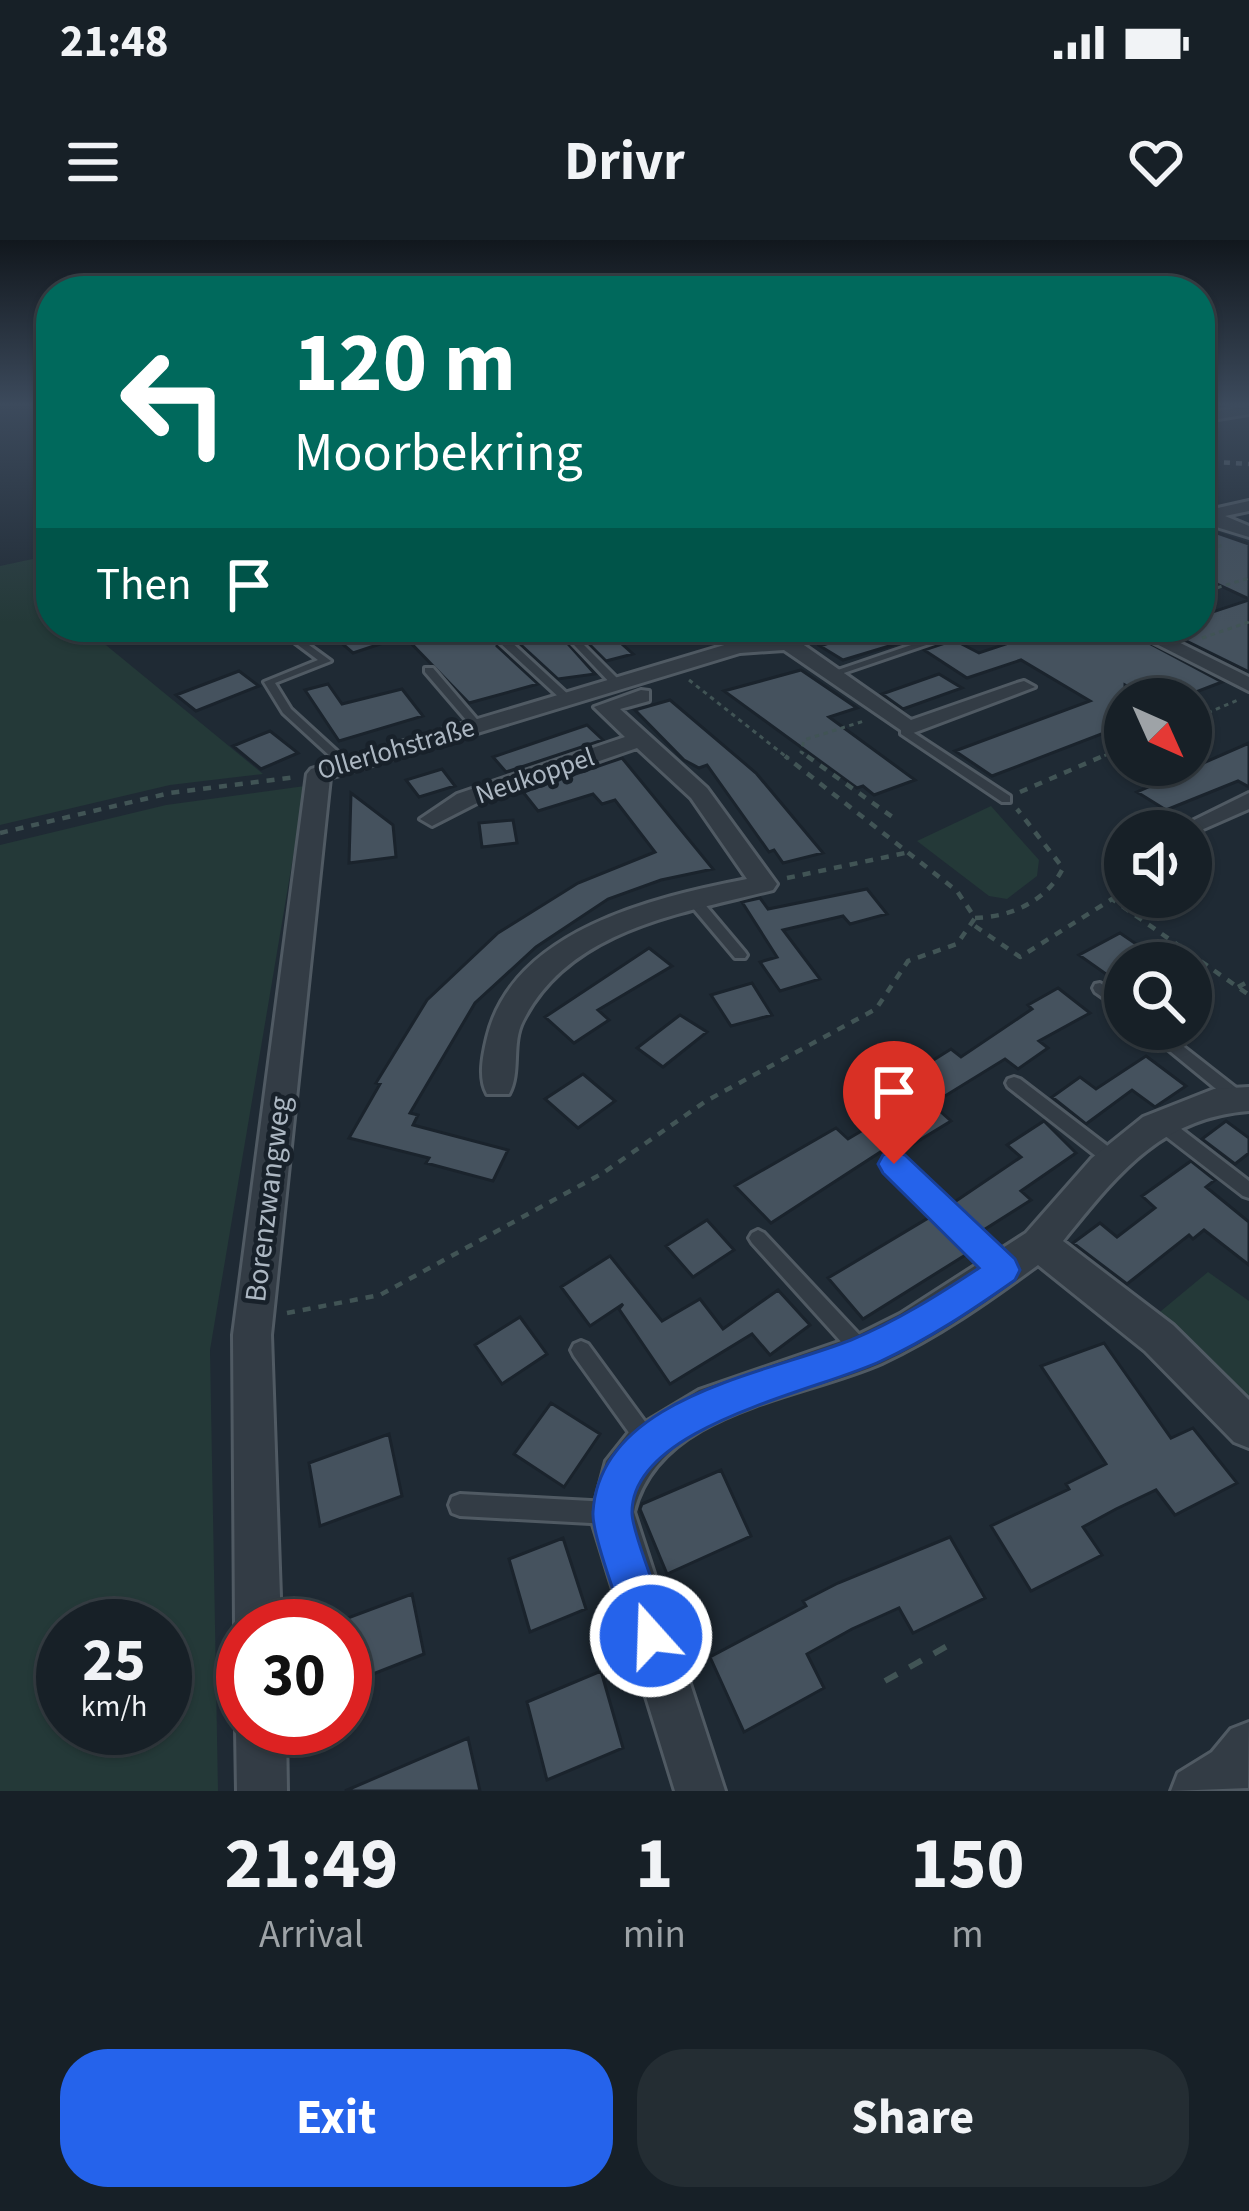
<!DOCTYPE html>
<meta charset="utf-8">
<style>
:root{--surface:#172027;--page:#242d33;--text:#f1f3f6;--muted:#9ea3a7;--line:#363e44;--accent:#2563eb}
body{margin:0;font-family:"Source Sans 3",sans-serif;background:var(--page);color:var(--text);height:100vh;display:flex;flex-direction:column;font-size:45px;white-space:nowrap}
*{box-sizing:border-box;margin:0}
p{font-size:39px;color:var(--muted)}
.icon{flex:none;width:66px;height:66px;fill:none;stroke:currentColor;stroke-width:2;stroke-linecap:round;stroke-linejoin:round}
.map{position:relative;height:1551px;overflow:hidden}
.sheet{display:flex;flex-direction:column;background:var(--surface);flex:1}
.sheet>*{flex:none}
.hud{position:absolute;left:36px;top:36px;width:1179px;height:366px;border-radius:48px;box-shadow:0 3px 9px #0004,0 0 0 3px var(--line);background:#00695c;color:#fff;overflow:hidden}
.needle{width:78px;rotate:135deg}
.fabs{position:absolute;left:1104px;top:438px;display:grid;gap:24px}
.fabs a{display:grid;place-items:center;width:108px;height:108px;border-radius:50%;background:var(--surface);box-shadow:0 3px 9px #0004,0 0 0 3px var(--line);font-size:60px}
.speed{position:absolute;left:36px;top:1359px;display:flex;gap:24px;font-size:60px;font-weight:700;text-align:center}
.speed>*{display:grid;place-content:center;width:156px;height:156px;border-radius:50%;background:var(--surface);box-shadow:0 3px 9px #0004,0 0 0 3px var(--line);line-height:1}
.speed small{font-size:30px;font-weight:400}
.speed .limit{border:18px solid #d22;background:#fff;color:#111}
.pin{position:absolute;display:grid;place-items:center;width:102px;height:102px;color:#fff;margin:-123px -51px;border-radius:50% 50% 50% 0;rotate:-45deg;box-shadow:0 0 12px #0007}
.pin .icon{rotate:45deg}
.me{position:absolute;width:132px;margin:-66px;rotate:340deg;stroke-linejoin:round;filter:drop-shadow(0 0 9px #0008)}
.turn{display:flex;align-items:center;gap:42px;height:252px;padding:0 60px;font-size:54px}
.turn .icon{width:156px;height:156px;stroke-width:2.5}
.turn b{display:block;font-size:84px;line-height:102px}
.then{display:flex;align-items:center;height:114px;padding:0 60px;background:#0003;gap:24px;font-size:45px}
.eta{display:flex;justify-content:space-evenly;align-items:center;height:204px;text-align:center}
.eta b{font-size:72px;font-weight:700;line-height:84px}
.cta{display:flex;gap:24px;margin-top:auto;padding:24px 60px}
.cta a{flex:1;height:138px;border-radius:48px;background:var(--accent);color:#fff;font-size:48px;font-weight:700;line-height:138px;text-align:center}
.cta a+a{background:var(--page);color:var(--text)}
.status{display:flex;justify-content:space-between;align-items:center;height:84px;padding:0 60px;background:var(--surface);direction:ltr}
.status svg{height:33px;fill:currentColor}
header{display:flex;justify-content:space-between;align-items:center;height:156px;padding:0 60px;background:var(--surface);font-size:54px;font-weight:700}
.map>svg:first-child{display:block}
.green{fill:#243938;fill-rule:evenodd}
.building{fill:#45525e;stroke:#1a232c;stroke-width:3}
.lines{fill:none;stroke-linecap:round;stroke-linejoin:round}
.service-casing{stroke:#505a63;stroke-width:6}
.minor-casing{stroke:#505a63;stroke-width:6}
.path-far2{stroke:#415455;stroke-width:3;stroke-dasharray:4.5 4.5;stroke-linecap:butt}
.path-far1{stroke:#415455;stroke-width:4.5;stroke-dasharray:8 8;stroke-linecap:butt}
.path{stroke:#415455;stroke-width:6;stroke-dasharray:14 14;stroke-linecap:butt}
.service{fill:#333c45;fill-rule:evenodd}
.minor{fill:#333c45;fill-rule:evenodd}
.rail{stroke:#55616c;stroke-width:4.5;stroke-dasharray:6 6;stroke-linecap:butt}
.route{fill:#2563eb;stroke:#184099;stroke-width:3}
.labels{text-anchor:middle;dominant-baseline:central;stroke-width:9;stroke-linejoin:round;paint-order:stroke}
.far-street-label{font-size:27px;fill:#acb7c2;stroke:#18212a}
.street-label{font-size:30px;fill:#acb7c2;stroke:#18212a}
</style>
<div class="status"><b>21:48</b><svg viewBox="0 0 49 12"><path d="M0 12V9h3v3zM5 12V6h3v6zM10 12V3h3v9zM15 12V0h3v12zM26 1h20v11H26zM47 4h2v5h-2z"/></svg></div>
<header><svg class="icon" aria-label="menu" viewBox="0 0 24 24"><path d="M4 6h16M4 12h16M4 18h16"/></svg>Drivr<svg class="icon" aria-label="heart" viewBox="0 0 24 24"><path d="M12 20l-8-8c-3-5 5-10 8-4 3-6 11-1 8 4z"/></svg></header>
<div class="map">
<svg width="1249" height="1551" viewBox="0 0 1249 1551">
<rect width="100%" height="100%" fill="#1f2a34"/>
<!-- green -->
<path class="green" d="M51,315V387H143L101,401L263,534L170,545L0,585V326Z
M305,546L210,1110L218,1551H0V605L166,565ZM63,1386H165V1488H63Z
M991,566L1039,620L1037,636L1007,659L989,656L917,601Z
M1208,1032L1249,1061V1179L1149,1081Z"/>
<!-- building -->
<path class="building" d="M1200,287L1249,304V359L1200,336Z
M1249,360V432L1158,387H1200V376Z
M323,387H553L595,434L558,439L511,396L500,394L497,406L538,444L469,463L404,396L353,413Z
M572,387H603L633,414L606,421Z
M876,387H932L939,391L843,420L820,406Z
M1057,387H1119L1222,442L1178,459H1151L1125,445V485L992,536L955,511L1090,461L1021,420L967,438L924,410L954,400L979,413Z
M801,430L857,468L829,477L915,540L874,555L863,546L857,548L724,451Z
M239,431L259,446L196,471L176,455Z
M939,434L962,448L903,469L882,454Z
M328,444L342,464L402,449L423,476L339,501L305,450Z
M670,460L756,533L823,613L783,623L774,610L769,612L707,525L699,528L684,520L635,470Z
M587,485L603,500L506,532L493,517Z
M270,491L298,513L261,529L233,506Z
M1249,503V547L1238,541L1166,570L1137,552Z
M622,518L713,629L661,640L608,659L536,707L475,763L410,873L418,875L413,885L508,910L493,941L426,923L429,918L349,898L380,844L376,843L427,760L498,693L578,643L655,612L615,560L602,564L593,554L538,571L523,552Z
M442,529L455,546L419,557L406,540Z
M351,553L393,585L396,617L349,623Z
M513,580L517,603L482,607L479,583Z
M867,649L887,674L850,684L843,676L783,690L820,739L780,751L760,722L777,717L742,662L760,658L768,669Z
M1120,693L1164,723H1125V732L1113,739L1079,715Z
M649,708L672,726L598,770L609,780L574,803L545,777Z
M752,743L772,775L731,786L711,755Z
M1058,748L1090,773L1039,801L1048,808L1018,829L1005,819L945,856L916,831L951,809L961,817L1032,769L1028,765Z
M680,775L707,792L663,827L637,808Z
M1146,816L1186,846L1155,867L1132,850L1086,884L1052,857L1080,837L1096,849Z
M583,834L615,861L578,888L545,859Z
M922,855L951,881L910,906L902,898L771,983L735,946L836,888L848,899Z
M1044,881L1076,913L1021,951L1031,960L982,991L953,963L1021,917L1007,905Z
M1226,881L1249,898V913L1235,924L1202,899Z
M1191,921L1215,940L1206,947L1249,982V1025L1204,990L1193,999L1189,995L1127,1044L1073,1003L1100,983L1117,997L1155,968L1142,956Z
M930,977L967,1014L863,1079L828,1038Z
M707,980L734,1010L693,1037L666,1006Z
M610,1016L662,1081L700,1059L723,1089L778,1050L810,1085L770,1115L752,1094L670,1144L619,1069L623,1064L590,1086L561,1047Z
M520,1077L547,1114L502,1144L475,1105Z
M1104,1103L1171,1198L1193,1188L1237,1243L1175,1275L1156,1250L1116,1269L1083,1287L1102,1315L1031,1351L991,1286L1069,1249L1066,1244L1106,1224L1041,1126Z
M551,1163L600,1194L564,1247L514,1214Z
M389,1194L402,1256L320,1286L309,1223Z
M721,1230L751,1296L667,1334L640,1269L642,1264Z
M950,1297L985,1358L913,1393L899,1368L852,1389L807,1414L824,1448L744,1492L710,1417L806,1366L803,1361L838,1343Z
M563,1298L586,1369L530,1392L509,1319Z
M412,1354L424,1414L345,1445V1379Z
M601,1431L623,1508L547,1540L527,1462Z
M468,1498L480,1551H345Z"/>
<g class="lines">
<defs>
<path id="service" d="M305,387H319L298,397L331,421L275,443L291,469L350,523V527H342L283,473L264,442L318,420L286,396Z
M557,387H566L621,442V446H613Z
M964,387H979L835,436L826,434Z
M500,399H508L571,457V461H563L500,403Z
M425,428H433L481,484V488H473L425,432Z
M908,485L914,488L911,491L1010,556V562H1002L901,494V490Z
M692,654L697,655L745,712L747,715L745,718H735L687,661L685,658Z
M1100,743L1125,760V773L1095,752L1093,748L1095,744Z
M1143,789H1161L1244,854L1246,858L1244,862H1232Z
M1014,837L1020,839L1118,914L1120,919L1118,924L1112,926L1106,924L1008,847L1006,843L1008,839Z
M1161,877L1167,878L1249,941V958L1243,956L1155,888L1153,883L1155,878Z
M894,917L900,919L1008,1022L1010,1028L1008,1034L1001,1036L994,1034L888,929L886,924L888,919Z
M758,990L764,993L868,1104L871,1110L868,1116L861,1119L854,1116L752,1003L749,998L752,993Z
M581,1101L588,1104L654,1194L657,1201L654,1208L647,1211L640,1208L574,1116L571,1110L574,1104Z
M460,1254L609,1262L617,1265L620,1273L617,1281L609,1284L460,1276L452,1273L449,1265L452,1257Z"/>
<path id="minor" d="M1249,166V174L1200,182V174Z
M1249,261V271L1225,276L1249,286V297L1200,282V272Z
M806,387H833L801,403L911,480L1017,443L1024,441L1035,447L908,495L784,410L740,413L330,538L271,1095L281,1386H243L242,1402L235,1386L233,1095L307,534L311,529L731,403L782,396Z
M1123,387H1148L1249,437V451Z
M641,450L649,451V461L620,469L707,548L777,644L773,650C684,673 570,688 523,781C511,804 521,832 509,854H487C478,838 483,815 487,798C512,690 655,657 747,639L691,558L637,508L475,564L432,586L420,579L457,554L625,497L594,467Z
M1249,553V569L1192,594L1180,587Z
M1249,847V871C1159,878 1116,936 1063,1001L1173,1085L1249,1160V1208L1234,1202L1145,1111L1038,1025C989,1061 938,1097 882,1123C801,1159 659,1170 634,1272L725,1551H675L591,1278L606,1221L629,1192L699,1150L856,1096L900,1074L1026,993L1092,918L1143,877L1214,849Z
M243,1472V1488H286L287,1551H237L236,1488Z
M1249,1482L1248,1548L1171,1551L1178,1533L1212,1512L1231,1489Z"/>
</defs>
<!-- service casing -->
<use href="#service" class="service-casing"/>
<!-- minor casing -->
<use href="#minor" class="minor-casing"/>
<!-- path-far2 -->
<path class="path-far2" d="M1200,312L1223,305
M1200,353L1249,338
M1202,398L1249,382
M689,440L789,519
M1191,480L1238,460
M811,519L801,512L804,500L864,481
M1096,519L1125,507"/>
<!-- path-far1 -->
<path class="path-far1" d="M807,516L898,581
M1020,552L1103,516
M0,593L170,553L296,537
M787,638L905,613
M975,678C1011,677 1047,661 1063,628L1017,569
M975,686L1020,717L1112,659L1249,755
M1238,747L1249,741
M287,1073L380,1055L603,933L706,861L876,769L908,721L957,704L975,678L957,651L785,516"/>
<!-- path -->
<path class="path" d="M885,1441L956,1401"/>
<!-- service -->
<use href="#service" class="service"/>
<!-- minor -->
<use href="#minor" class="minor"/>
<!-- rail -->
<path class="rail" d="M1200,221L1249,224"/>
</g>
<!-- sky -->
<linearGradient id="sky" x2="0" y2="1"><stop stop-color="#11171d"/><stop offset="0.43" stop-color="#3c4a5c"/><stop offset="1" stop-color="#3c4a5c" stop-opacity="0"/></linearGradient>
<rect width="1249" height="383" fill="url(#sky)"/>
<!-- route -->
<path class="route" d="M894,911L905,915L1015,1019L1020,1030L1015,1040C971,1071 929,1099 881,1121C818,1151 631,1186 632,1273C632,1293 664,1372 673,1396L666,1411L651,1417L636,1411C626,1387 591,1294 593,1272C600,1157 766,1134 851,1100C897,1081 938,1055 979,1028L883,933L878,924L883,915Z"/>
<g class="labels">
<!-- far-street labels -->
<g class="far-street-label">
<text transform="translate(396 509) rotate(-16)">Ollerlohstraße</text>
<text transform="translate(535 536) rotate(-19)">Neukoppel</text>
</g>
<!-- street labels -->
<g class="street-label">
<text transform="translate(268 959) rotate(-83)">Borenzwangweg</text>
</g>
</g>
</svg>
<div class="fabs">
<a><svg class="needle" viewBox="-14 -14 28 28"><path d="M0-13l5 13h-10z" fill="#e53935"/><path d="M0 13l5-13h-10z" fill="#9ea3a7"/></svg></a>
<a><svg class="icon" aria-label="sound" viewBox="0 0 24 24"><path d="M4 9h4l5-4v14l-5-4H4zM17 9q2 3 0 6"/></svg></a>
<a><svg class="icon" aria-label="search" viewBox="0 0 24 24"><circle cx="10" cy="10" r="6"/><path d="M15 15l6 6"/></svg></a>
</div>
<div class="speed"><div>25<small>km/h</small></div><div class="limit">30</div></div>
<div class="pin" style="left:894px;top:924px;background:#d93025"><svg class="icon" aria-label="arrive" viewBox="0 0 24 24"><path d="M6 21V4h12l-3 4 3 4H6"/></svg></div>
<svg class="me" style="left:651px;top:1396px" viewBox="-20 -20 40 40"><circle r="17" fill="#2563eb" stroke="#fff" stroke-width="3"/><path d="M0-11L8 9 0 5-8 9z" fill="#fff"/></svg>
<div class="hud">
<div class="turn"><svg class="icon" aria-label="left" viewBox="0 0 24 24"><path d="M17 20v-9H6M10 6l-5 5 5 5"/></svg><div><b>120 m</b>Moorbekring</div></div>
<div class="then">Then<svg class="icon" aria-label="arrive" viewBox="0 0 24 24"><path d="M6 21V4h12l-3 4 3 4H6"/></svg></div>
</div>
</div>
<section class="sheet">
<div class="eta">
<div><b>21:49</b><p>Arrival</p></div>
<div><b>1</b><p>min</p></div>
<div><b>150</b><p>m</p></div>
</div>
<div class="cta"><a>Exit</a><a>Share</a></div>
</section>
